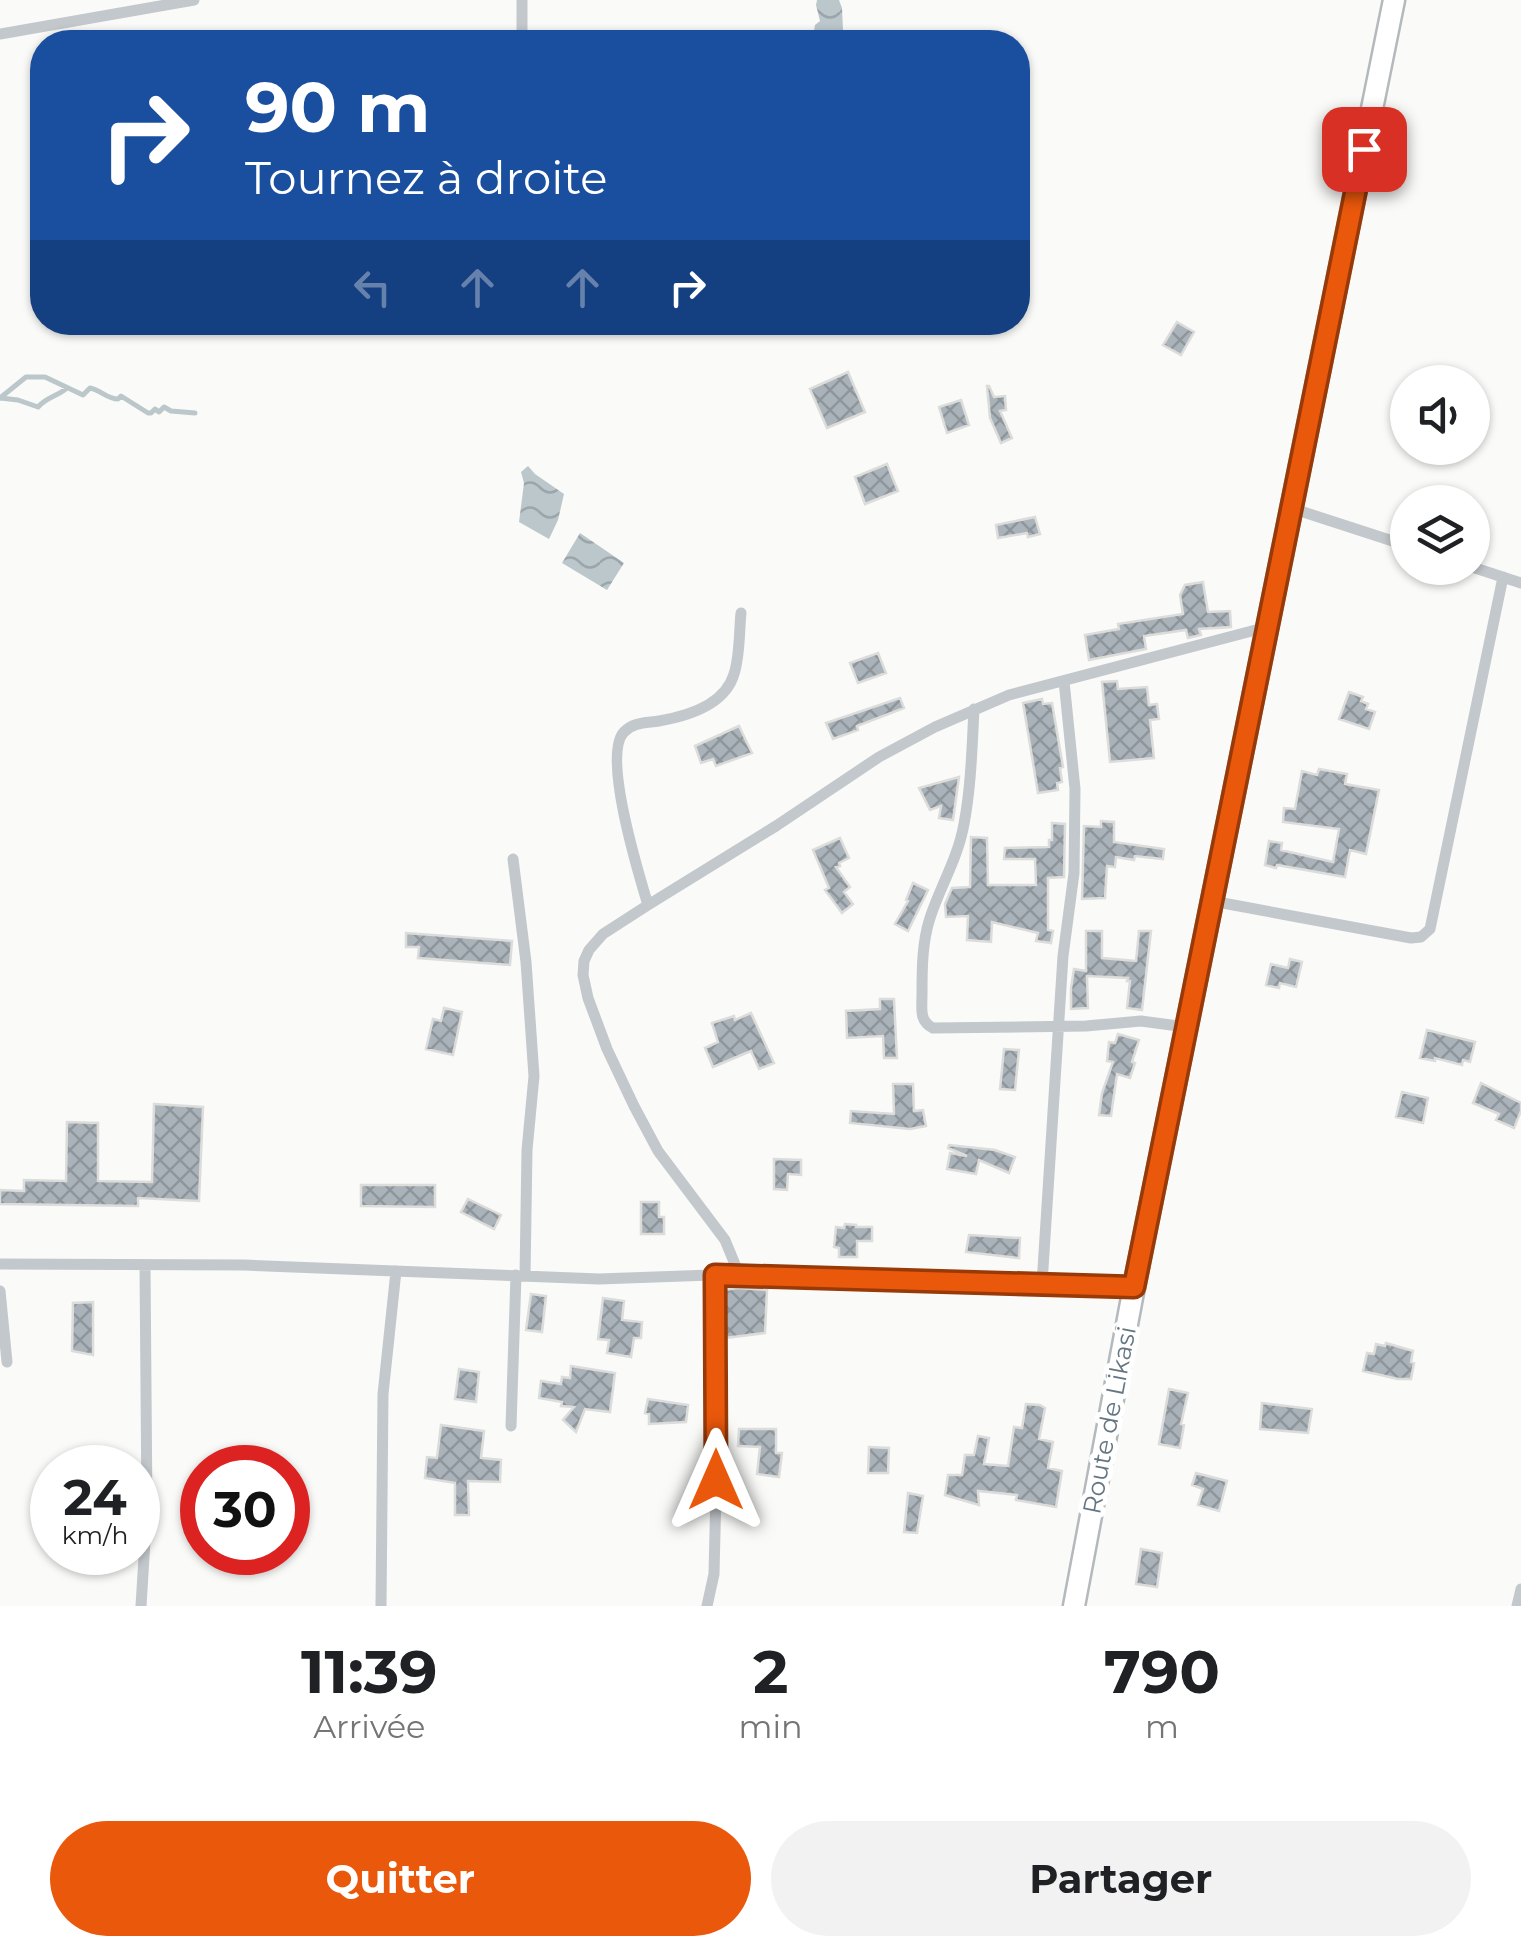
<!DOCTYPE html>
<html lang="fr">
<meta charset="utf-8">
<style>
:root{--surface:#fff;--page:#f2f2f2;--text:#202124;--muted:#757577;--accent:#ea580c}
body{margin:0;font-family:Montserrat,sans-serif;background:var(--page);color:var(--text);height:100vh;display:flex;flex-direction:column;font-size:38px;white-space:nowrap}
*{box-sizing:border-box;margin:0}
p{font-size:32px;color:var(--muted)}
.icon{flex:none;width:55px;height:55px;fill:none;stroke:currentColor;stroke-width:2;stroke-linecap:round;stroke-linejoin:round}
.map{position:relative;height:1606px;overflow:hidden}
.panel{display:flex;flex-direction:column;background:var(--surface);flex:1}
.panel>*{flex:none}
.guide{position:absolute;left:30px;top:30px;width:1000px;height:305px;border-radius:40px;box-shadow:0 2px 8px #0004;background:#1a4fa0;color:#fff;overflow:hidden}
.tools{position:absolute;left:1390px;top:365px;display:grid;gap:20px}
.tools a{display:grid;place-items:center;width:100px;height:100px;border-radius:50%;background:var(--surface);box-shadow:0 2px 8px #0004;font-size:50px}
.speed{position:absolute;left:30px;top:1445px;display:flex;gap:20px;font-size:50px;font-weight:700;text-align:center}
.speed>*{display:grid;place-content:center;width:130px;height:130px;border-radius:50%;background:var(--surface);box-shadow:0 2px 8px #0004;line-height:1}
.speed small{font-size:25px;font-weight:400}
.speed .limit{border:15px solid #d22;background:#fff;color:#111}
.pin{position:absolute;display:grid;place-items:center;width:85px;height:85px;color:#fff;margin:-42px;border-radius:20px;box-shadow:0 5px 15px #0006}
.me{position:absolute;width:110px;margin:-55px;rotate:0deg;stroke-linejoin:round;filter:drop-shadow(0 0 8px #0008)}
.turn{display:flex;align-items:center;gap:35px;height:210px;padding:0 50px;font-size:45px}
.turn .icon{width:130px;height:130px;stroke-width:2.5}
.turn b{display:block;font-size:70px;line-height:85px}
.lanes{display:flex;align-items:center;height:95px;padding:0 50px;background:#0003;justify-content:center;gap:50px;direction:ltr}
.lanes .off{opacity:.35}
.eta{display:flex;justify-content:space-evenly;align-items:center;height:170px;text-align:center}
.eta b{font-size:60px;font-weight:700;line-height:70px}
.button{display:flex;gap:20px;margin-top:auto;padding:20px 50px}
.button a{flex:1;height:115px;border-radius:60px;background:var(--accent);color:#fff;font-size:40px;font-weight:700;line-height:115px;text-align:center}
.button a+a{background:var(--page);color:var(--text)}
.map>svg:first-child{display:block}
.water{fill:url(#water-waves)}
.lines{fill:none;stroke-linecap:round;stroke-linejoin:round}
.stream{stroke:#bbc7cb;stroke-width:5}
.building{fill:url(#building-cross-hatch);stroke:#dcdcda;stroke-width:2.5}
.trunk-casing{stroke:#b4b9bd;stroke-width:25}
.minor{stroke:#c3c8cc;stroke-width:11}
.trunk{stroke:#fff;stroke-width:20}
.route-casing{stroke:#983908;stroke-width:25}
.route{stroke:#ea580c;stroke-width:18}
.labels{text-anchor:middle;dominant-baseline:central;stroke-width:10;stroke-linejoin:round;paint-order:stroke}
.street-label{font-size:25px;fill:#657683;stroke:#fff}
</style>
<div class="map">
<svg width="1521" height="1606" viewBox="0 0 1521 1606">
<defs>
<pattern id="water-waves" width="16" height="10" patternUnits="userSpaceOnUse" patternTransform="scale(2.5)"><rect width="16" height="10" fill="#bbc7cb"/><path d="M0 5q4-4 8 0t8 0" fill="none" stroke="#9ca6aa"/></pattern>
<pattern id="building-cross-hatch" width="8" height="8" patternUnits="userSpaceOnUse" patternTransform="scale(2.5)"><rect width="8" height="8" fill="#aab3b9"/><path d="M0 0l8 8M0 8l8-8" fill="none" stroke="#8e969c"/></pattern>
</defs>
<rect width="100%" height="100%" fill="#fafaf8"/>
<!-- water -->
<path class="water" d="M817,0H839L842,8L843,30L835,42H812L815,25L820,21L816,5Z
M528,466L535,474L564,494L558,520L549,539L519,522L524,483L521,472Z
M580,533L624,563L607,590L562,563Z"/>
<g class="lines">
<!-- stream -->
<path class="stream" d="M0,398L26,377H45L83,395L90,388C101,390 107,399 118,399L121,396L148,413H151L155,409L159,412L164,407L171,411L195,413
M0,398L18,400L38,407C47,397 56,397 67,388"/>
</g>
<!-- building -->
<path class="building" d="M1177,322L1194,332L1181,355L1163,345Z
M848,372L865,412L827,428L810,389Z
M987,386H989L994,397L1005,396L1006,410L1000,411L1012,438L1001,443L990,418Z
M961,400L969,425L947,433L939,407Z
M887,464L898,491L865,504L855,477Z
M1035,517L1040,534L1028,537L1027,533L998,538L996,525Z
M1203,582L1208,612L1230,611L1231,627L1199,629L1201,635L1188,638L1186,630L1144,636L1146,649L1089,660L1085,635L1119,629L1118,624L1183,614L1180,595L1185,585Z
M878,653L886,673L858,683L850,663Z
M1117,681L1118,689L1147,687L1149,705L1157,704L1159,719L1150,720L1154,758L1110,762L1102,682Z
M1349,692L1363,697L1361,701L1368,704L1366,709L1375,712L1369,729L1339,719Z
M900,698L904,708L857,726L858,730L833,739L826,723Z
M1042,699L1043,704L1052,703L1063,767L1060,768L1062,782L1057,783L1058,790L1038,793L1023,703Z
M739,726L752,753L716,766L713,759L701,763L695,746Z
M1319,769L1347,774L1345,784L1379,790L1366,854L1350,850L1345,877L1277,865L1276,868L1265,865L1269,841L1282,843L1281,850L1333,862L1339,829L1283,822L1284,808L1295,809L1302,771L1317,775Z
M959,777L953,820L939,818L941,806L930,810L919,788Z
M1101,821L1114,822V842L1164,849L1163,859L1135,856L1134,860L1116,857L1115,867L1107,866L1105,898L1082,899L1084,826L1101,827Z
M1052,823L1065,824L1064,877L1048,878V930L1053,931L1051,943L1036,941L1038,933L992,922L991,942L967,940L968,916L946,917L945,904L952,888L970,887L971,837L987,838L988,885H1036L1035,859H1004L1005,848L1049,847V840H1052Z
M840,838L849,858L839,863L840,866L836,867L850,887L844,892L853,904L842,913L825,890L829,888L813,850Z
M913,883L928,890L908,931L895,924L908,901L906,900Z
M1086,931H1102V958L1136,961L1139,931H1151L1142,1010L1127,1008L1130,981H1127L1128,978L1087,976L1088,1008L1071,1009V988L1074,969L1086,971Z
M406,933L512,941L510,965L418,958L419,947H406Z
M1290,959L1302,962L1296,987L1280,983L1279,988L1266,985L1271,964L1288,968Z
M880,999H894L897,1058H884L883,1036L847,1038L846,1011L880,1009Z
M444,1008L462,1012L453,1055L426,1049L433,1019L441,1021Z
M751,1013L774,1063L759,1069L751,1051L713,1067L705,1048L718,1042L712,1023L734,1016L735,1020Z
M1427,1030L1475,1042L1470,1062L1463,1060L1462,1065L1435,1058V1061L1420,1058Z
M1118,1034L1139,1040L1132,1062L1135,1063L1130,1078L1117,1074L1111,1116L1099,1115L1102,1093L1113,1062L1107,1061L1109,1042L1115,1043Z
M1004,1049L1019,1050L1015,1090L1000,1089Z
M1481,1083L1521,1103V1111L1514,1128L1496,1120L1499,1114L1473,1103Z
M893,1084H913L914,1111L923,1110L926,1126L910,1129L850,1123L851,1111L894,1114Z
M1402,1092L1428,1098L1423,1123L1396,1117Z
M154,1104L203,1107L199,1201L138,1198V1206L0,1204V1190L24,1191V1180L66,1181L67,1122L98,1123V1181L152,1182Z
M949,1145L995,1150L1015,1157L1009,1173L979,1160L976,1174L947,1169L950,1153L967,1156L948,1148Z
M774,1159L801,1160V1175L788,1174L787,1190L774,1189Z
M361,1185H435V1207L361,1206Z
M468,1199L501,1215L494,1229L461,1212Z
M641,1202H659V1217H664V1234H641Z
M845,1224L856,1225V1227H872V1241H857V1257H839V1248L834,1247L836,1227L844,1228Z
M969,1235L1020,1238L1019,1258L966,1252Z
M737,1288L767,1290L765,1333L725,1338V1290Z
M531,1294L546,1296L542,1332L526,1330Z
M603,1298L624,1301L622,1320L642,1322L641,1338H634L631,1357L607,1353L609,1340L598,1339Z
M93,1302V1355L72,1351L73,1303Z
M1386,1343L1413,1351L1411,1362L1414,1363L1411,1379H1398L1363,1371L1367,1353L1374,1354L1376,1344L1385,1346Z
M571,1366L615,1373L610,1412L585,1409L576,1432L563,1420L574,1407L561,1406L562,1402L539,1398L541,1381L561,1384L562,1377L570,1378Z
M459,1369L479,1372L476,1402L455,1399Z
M1169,1389L1188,1393L1181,1424L1184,1425L1180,1448L1159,1444Z
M648,1399L688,1405L686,1422L649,1424V1414L645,1413Z
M1262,1403L1312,1409L1308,1433L1260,1429Z
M1026,1404L1040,1405L1045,1408L1039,1439L1053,1442L1048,1468L1062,1471L1056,1507L1016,1500L1017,1495L978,1491L979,1505L945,1495L948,1475H962L965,1455H974L978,1436L989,1438L984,1464L1008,1466L1014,1427L1022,1428Z
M441,1425L484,1431L481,1458L501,1460L500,1482L468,1481L469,1515H455V1483L425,1478L427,1457L437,1458Z
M739,1429H776V1453H782L779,1477L757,1474L760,1447L738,1446Z
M869,1447L889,1448L888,1473H868Z
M1196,1473L1227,1481L1219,1511L1198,1505L1203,1489L1192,1485Z
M908,1493L923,1496L917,1533L904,1532Z
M1141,1549L1162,1553L1157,1587L1136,1584Z"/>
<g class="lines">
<defs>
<path id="trunk" d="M1074,1606L1134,1287L1394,0"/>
</defs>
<!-- trunk casing -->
<use href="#trunk" class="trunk-casing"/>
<!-- minor -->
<path class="minor" d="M0,34L194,0
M522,42V0
M1291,508L1408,546
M1472,567L1521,583
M974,709C972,748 971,787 964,824C958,858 940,887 930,918C922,942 922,970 922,995C922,1009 919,1021 933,1028L1086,1026L1141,1021L1186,1027
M513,859L526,962L534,1076L527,1150L525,1276
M1212,901L1411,938L1421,937L1430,929L1503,577
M648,905C639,875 602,755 624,732C633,722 646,723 659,721C688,716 725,705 734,674C740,656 739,632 741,613
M0,1264L244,1265L599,1279L739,1274L1134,1287
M739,1274L725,1240L658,1151L634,1106L607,1049L588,998L583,975L584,961L589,950L603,934L648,905L776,826L879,757L935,727L1009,695L1267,627
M1042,1284L1063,956L1074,873L1075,789L1064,681
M0,1291L7,1362
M511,1426L516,1275
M141,1606L147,1509L145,1266
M381,1606L383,1394L396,1271
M707,1606L714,1574L717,1449L715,1275
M1517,1606L1521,1589"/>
<!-- trunk -->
<use href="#trunk" class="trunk"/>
</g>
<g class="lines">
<defs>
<path id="route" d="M716,1480L715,1275L1134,1287L1364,149"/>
</defs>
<!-- route casing -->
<use href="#route" class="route-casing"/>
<!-- route -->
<use href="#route" class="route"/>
</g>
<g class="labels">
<!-- street labels -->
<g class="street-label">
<text transform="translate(1109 1420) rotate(-79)">Route de Likasi</text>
</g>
</g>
</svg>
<div class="tools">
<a><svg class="icon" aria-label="sound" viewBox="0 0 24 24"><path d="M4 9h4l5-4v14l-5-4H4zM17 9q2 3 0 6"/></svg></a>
<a><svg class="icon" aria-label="layers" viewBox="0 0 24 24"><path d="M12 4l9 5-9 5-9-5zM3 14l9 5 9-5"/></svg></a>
</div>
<div class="speed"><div>24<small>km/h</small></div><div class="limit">30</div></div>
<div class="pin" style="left:1364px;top:149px;background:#d93025"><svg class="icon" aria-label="arrive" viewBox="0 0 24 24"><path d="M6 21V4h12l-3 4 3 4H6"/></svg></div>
<svg class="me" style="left:716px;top:1480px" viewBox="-20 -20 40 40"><path d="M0-17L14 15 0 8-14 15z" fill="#ea580c" stroke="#fff" stroke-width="4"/></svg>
<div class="guide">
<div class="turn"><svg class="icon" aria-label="right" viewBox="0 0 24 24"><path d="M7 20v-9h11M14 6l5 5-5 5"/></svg><div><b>90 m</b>Tournez à droite</div></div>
<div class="lanes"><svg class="icon off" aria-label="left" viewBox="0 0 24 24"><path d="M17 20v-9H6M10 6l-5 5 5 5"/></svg><svg class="icon off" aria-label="ahead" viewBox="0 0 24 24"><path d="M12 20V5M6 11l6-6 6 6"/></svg><svg class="icon off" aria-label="ahead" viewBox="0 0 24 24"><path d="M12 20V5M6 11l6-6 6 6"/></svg><svg class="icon" aria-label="right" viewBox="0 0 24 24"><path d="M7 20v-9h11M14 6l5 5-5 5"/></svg></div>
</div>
</div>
<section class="panel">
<div class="eta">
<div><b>11:39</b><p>Arrivée</p></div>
<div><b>2</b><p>min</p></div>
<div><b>790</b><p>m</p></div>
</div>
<div class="button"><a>Quitter</a><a>Partager</a></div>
</section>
